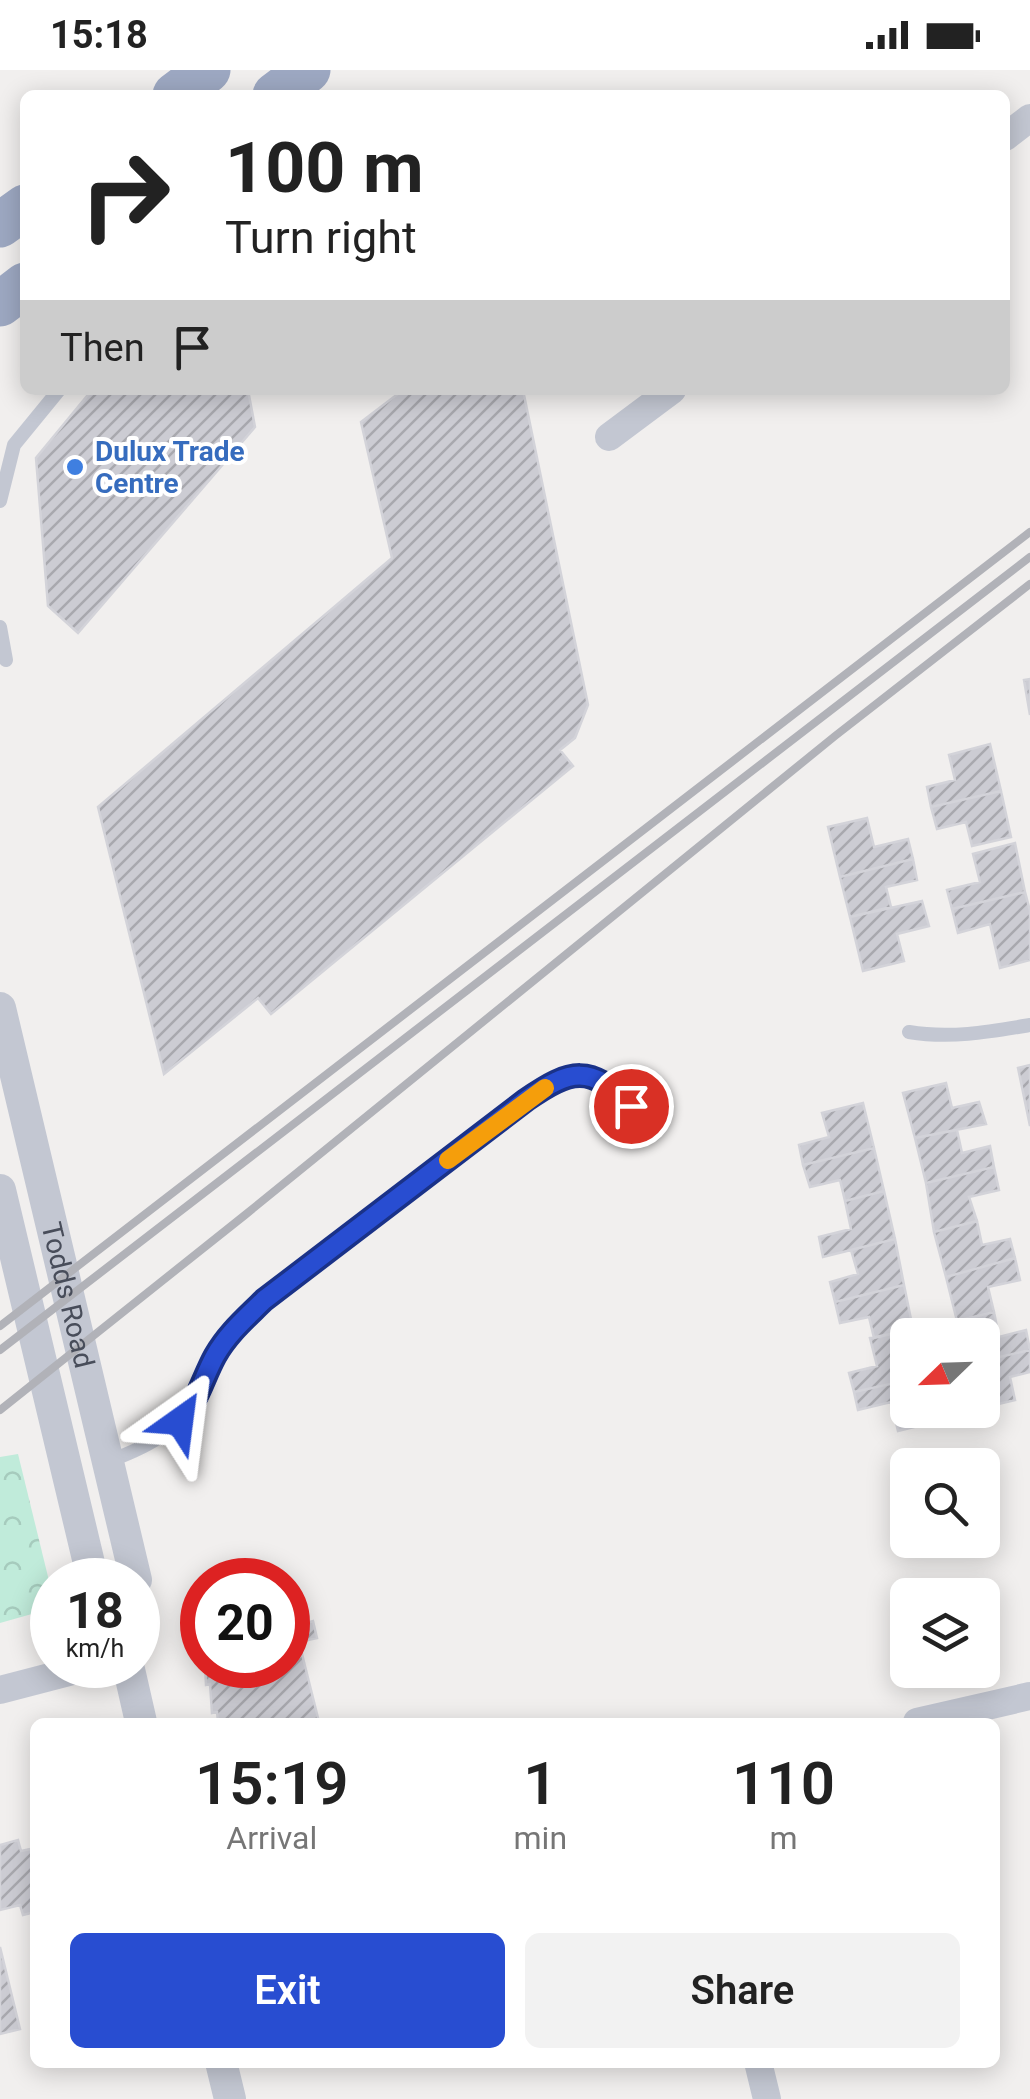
<!DOCTYPE html>
<style>
:root{--surface:#fff;--page:#f2f2f2;--text:#222;--muted:#767676;--accent:#284dd1}
body{margin:0;font-family:Roboto,sans-serif;background:var(--page);color:var(--text);height:100vh;display:flex;flex-direction:column;font-size:38px;white-space:nowrap}
*{box-sizing:border-box;margin:0}
p{font-size:32px;color:var(--muted)}
.icon{flex:none;width:55px;height:55px;fill:none;stroke:currentColor;stroke-width:2;stroke-linecap:round;stroke-linejoin:round}
.map{position:relative;flex:1;overflow:hidden}
.panel{position:absolute;left:30px;top:1648px;width:970px;height:350px;display:flex;flex-direction:column;background:var(--surface);border-radius:15px;box-shadow:0 5px 25px #0003}
.panel>*{flex:none}
.banner{position:absolute;left:20px;top:20px;width:990px;height:305px;border-radius:15px;box-shadow:0 5px 25px #0003;background:#fff;color:var(--text);overflow:hidden}
.needle{width:65px;rotate:247deg}
.buttons{position:absolute;left:890px;top:1248px;display:grid;gap:20px}
.buttons a{display:grid;place-items:center;width:110px;height:110px;border-radius:15px;background:var(--surface);box-shadow:0 5px 25px #0003;font-size:50px}
.speed{position:absolute;left:30px;top:1488px;display:flex;gap:20px;font-size:50px;font-weight:700;text-align:center}
.speed>*{display:grid;place-content:center;width:130px;height:130px;border-radius:50%;background:var(--surface);box-shadow:0 5px 25px #0003;line-height:1}
.speed small{font-size:25px;font-weight:400}
.speed .limit{border:15px solid #d22;background:#fff;color:#111}
.pin{position:absolute;display:grid;place-items:center;width:85px;height:85px;color:#fff;margin:-42px;border:5px solid #fff;border-radius:50%;box-shadow:0 2px 10px #0007}
.me{position:absolute;width:110px;margin:-55px;rotate:31deg;stroke-linejoin:round;filter:drop-shadow(0 0 8px #0008)}
.turn{display:flex;align-items:center;gap:35px;height:210px;padding:0 40px;font-size:45px}
.turn .icon{width:130px;height:130px;stroke-width:2.5}
.turn b{display:block;font-size:70px;line-height:85px}
.then{display:flex;align-items:center;height:95px;padding:0 40px;background:#0003;gap:20px;font-size:38px}
.eta{display:flex;justify-content:space-evenly;align-items:center;height:170px;text-align:center}
.eta b{font-size:60px;font-weight:600;line-height:70px}
.cta{display:flex;gap:20px;margin-top:auto;padding:20px 40px}
.cta a{flex:1;height:115px;border-radius:15px;background:var(--accent);color:#fff;font-size:40px;font-weight:600;line-height:115px;text-align:center}
.cta a+a{background:var(--page);color:var(--text)}
.status{display:flex;justify-content:space-between;align-items:center;height:70px;padding:0 50px;background:var(--surface);direction:ltr}
.status svg{height:28px;fill:currentColor}
.map>svg:first-child{display:block}
.forest{fill:url(#forest-crowns)}
.building{fill:url(#building-hatch);stroke:#d3d3d9;stroke-width:2.5}
.lines{fill:none;stroke-linecap:round;stroke-linejoin:round}
.service{stroke:#c3c7d2;stroke-width:14}
.minor{stroke:#c3c7d2;stroke-width:28}
.tertiary{stroke:#c3c7d2;stroke-width:32}
.trunk{stroke:#9da8c2;stroke-width:45}
.rail{stroke:#b1b2b8;stroke-width:8}
.route-casing{stroke:#1a3288;stroke-width:25}
.route{stroke:#284dd1;stroke-width:18}
.slow{stroke:#f59e0b;stroke-width:18}
.shop-dot{fill:#3f7fe0;stroke:#fff;stroke-width:4}
.labels{text-anchor:middle;dominant-baseline:central;stroke-width:8;stroke-linejoin:round;paint-order:stroke}
.shop-label{font-size:28px;font-weight:bold;fill:#366cbe;stroke:#fff;text-anchor:start}
.street-label{font-size:28px;fill:#484d5a;stroke:#fff}
</style>
<div class="status"><b>15:18</b><svg viewBox="0 0 49 12"><path d="M0 12V9h3v3zM5 12V6h3v6zM10 12V3h3v9zM15 12V0h3v12zM26 1h20v11H26zM47 4h2v5h-2z"/></svg></div>
<div class="map">
<svg width="1030" height="2029" viewBox="0 0 1030 2029">
<defs>
<pattern id="forest-crowns" width="20" height="18" patternUnits="userSpaceOnUse" patternTransform="scale(2.5)"><rect width="20" height="18" fill="#c0ebda"/><path d="M2 6a3 3 0 1 1 6 0M12 15a3 3 0 1 1 6 0" fill="none" stroke="#a6cbbd"/></pattern>
<pattern id="building-hatch" width="6" height="6" patternUnits="userSpaceOnUse" patternTransform="scale(2.5)"><rect width="6" height="6" fill="#ccccd3"/><path d="M-1 1l2-2M0 6l6-6M5 7l2-2" fill="none" stroke="#a8a8ae"/></pattern>
</defs>
<rect width="100%" height="100%" fill="#f1efee"/>
<!-- forest -->
<path class="forest" d="M18,1384L52,1523V1535L46,1540L0,1553V1387Z"/>
<!-- building -->
<path class="building" d="M96,320H248L255,357L78,563L48,536L36,388L87,326Z
M403,320H523L588,635L575,668L560,680L573,696L271,944L258,928L164,1004L98,737L392,488L361,352Z
M1030,609V645L1024,610Z
M990,674L1001,721L931,737L927,717L955,710L949,685Z
M1001,721L1011,767L972,776L966,752L937,759L931,737Z
M867,748L874,777L908,769L913,789L840,807L828,757Z
M1015,773L1025,822L952,839L947,820L980,812L973,784Z
M913,789L917,810L886,817L891,837L850,847L840,807Z
M1025,822L1030,841V890L1000,898L990,854L958,863L952,839Z
M922,831L929,856L897,864L904,891L863,901L850,847Z
M1030,995V1056L1018,998Z
M946,1013L952,1038L979,1032L986,1054L915,1068L903,1023Z
M863,1033L874,1078L803,1095L799,1075L829,1067L822,1043Z
M957,1060L962,1083L990,1076L994,1097L926,1113L915,1068Z
M874,1078L884,1121L845,1131L840,1110L810,1117L803,1095Z
M994,1097L999,1120L969,1127L977,1151L934,1162L926,1113Z
M884,1121L895,1169L823,1187L819,1167L851,1159L845,1131Z
M977,1151L982,1175L1010,1169L1015,1188L946,1207L934,1162Z
M895,1169L904,1215L835,1232L830,1212L858,1204L851,1180Z
M1015,1188L1020,1210L988,1217L994,1242L957,1251L946,1207Z
M904,1215L913,1259L874,1268L869,1247L840,1253L835,1232Z
M994,1242L999,1267L1026,1260L1030,1280L982,1291V1265H955L952,1252Z
M911,1260L912,1265H908V1310L854,1322L849,1303L877,1296L870,1268Z
M1030,1280V1302L1010,1307L1015,1330L982,1338V1291Z
M908,1310V1340H931L934,1352L898,1361L891,1332L858,1340L854,1322Z
M313,1551L317,1568L299,1572L319,1652H218L217,1642L212,1643L210,1614L206,1615L205,1595H288V1558Z
M18,1770L21,1781L35,1778V1842L23,1845L20,1835L0,1840V1775Z
M0,1877L20,1959L0,1964Z"/>
<g class="lines">
<!-- service -->
<path class="service" d="M0,431L14,375L59,320
M0,557L6,590
M909,962C950,969 989,962 1030,955
M109,1391C153,1375 185,1357 204,1313C211,1296 217,1278 229,1263C239,1251 253,1241 264,1230L552,1012C590,999 604,1008 631,1036"/>
<!-- minor -->
<path class="minor" d="M1005,67L1030,48
M609,367L672,320
M0,1620L96,1595
M917,1652L1030,1626
M758,1992L767,2029"/>
<!-- tertiary -->
<g class="tertiary">
<path id="s1" d="M0,938L136,1510"/>
<path d="M0,1120L93,1510"/>
<path d="M128,1595L141,1652"/>
<path d="M221,1992L230,2029"/>
</g>
<!-- trunk -->
<path class="trunk" d="M175,25L208,0
M275,25L308,0
M0,155L25,137
M0,234L25,215"/>
<!-- rail -->
<path class="rail" d="M0,1256L1030,462
M0,1280L1030,487
M0,1340L245,1145L835,666L1030,514"/>
</g>
<g class="lines">
<defs>
<path id="route" d="M180,1351C198,1331 203,1308 215,1286C228,1263 246,1248 264,1230L526,1030C571,999 590,994 631,1036"/>
</defs>
<!-- route casing -->
<use href="#route" class="route-casing"/>
<!-- route -->
<use href="#route" class="route"/>
<!-- slow -->
<path class="slow" d="M448,1090L545,1018"/>
</g>
<!-- markers -->
<circle class="shop-dot" cx="75" cy="397" r="10"/>
<g class="labels">
<!-- shop labels -->
<g class="shop-label">
<text x="95" y="381">Dulux Trade<tspan x="95" dy="32">Centre</tspan></text>
</g>
<!-- street labels -->
<g class="street-label">
<text stroke="none"><textPath href="#s1" startOffset="295">Todds Road</textPath></text>
</g>
</g>
</svg>
<div class="buttons">
<a><svg class="needle" viewBox="-14 -14 28 28"><path d="M0-13l5 13h-10z" fill="#e53935"/><path d="M0 13l5-13h-10z" fill="#767676"/></svg></a>
<a><svg class="icon" aria-label="search" viewBox="0 0 24 24"><circle cx="10" cy="10" r="6"/><path d="M15 15l6 6"/></svg></a>
<a><svg class="icon" aria-label="layers" viewBox="0 0 24 24"><path d="M12 4l9 5-9 5-9-5zM3 14l9 5 9-5"/></svg></a>
</div>
<div class="speed"><div>18<small>km/h</small></div><div class="limit">20</div></div>
<div class="pin" style="left:631px;top:1036px;background:#d93025"><svg class="icon" aria-label="arrive" viewBox="0 0 24 24"><path d="M6 21V4h12l-3 4 3 4H6"/></svg></div>
<svg class="me" style="left:180px;top:1351px" viewBox="-20 -20 40 40"><path d="M0-17L14 15 0 8-14 15z" fill="#284dd1" stroke="#fff" stroke-width="4"/></svg>
<div class="banner">
<div class="turn"><svg class="icon" aria-label="right" viewBox="0 0 24 24"><path d="M7 20v-9h11M14 6l5 5-5 5"/></svg><div><b>100 m</b>Turn right</div></div>
<div class="then">Then<svg class="icon" aria-label="arrive" viewBox="0 0 24 24"><path d="M6 21V4h12l-3 4 3 4H6"/></svg></div>
</div>
<section class="panel">
<div class="eta">
<div><b>15:19</b><p>Arrival</p></div>
<div><b>1</b><p>min</p></div>
<div><b>110</b><p>m</p></div>
</div>
<div class="cta"><a>Exit</a><a>Share</a></div>
</section>
</div>
